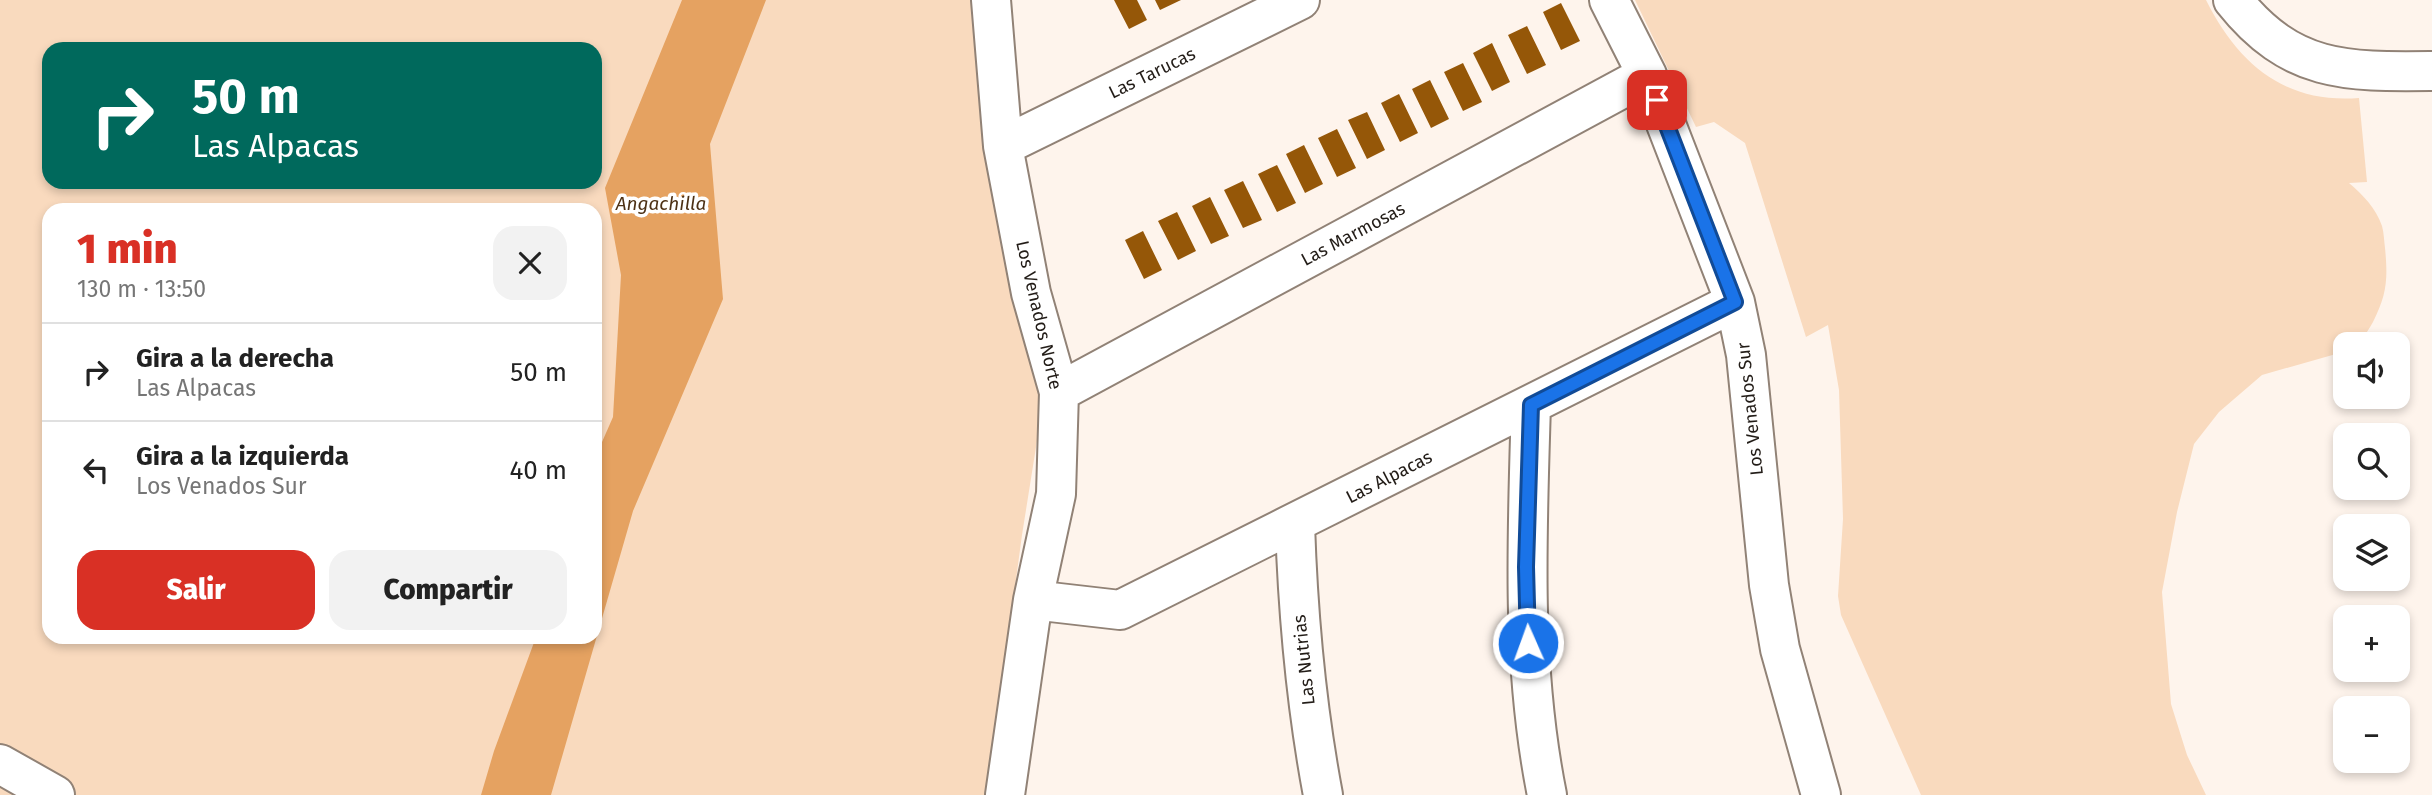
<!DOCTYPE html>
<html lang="es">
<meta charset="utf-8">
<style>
:root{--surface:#fff;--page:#f2f2f2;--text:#222;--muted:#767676;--line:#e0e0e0;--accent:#d93025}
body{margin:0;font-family:"Fira Sans",sans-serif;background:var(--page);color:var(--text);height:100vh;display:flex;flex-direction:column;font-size:26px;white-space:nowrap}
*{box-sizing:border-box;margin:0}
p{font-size:23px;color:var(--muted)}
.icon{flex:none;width:38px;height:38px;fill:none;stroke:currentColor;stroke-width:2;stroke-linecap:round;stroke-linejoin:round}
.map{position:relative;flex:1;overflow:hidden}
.side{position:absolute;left:42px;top:203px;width:560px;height:441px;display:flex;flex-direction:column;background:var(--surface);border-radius:21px;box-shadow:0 4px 10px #0003}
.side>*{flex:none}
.hud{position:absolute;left:42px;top:42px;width:560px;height:147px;border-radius:21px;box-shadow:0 4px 10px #0003;background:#00695c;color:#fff;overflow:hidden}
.controls{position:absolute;left:2333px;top:332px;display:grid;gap:14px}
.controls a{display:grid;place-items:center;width:77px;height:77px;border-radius:14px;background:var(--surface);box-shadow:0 4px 10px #0003;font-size:35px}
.pin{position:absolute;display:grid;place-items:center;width:60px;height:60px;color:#fff;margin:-30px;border-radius:14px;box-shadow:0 4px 10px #0006}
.me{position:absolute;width:77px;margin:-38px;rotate:358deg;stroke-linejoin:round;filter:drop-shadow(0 0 5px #0008)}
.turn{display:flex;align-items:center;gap:24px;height:147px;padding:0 35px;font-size:32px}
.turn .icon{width:91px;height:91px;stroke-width:2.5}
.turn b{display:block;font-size:49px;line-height:60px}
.round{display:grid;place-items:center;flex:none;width:74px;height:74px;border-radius:21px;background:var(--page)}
.overview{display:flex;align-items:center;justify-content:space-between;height:119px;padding:0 35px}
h1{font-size:42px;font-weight:800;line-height:52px;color:var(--accent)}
.cta{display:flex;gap:14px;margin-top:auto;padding:14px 35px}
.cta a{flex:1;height:80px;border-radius:21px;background:var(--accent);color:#fff;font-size:28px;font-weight:800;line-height:80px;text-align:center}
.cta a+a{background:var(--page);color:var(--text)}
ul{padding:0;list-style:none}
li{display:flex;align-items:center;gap:21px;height:98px;padding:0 35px;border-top:2px solid var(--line)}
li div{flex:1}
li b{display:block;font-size:26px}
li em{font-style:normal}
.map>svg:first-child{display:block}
.green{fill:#f9dabe;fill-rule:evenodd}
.water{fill:#e5a261}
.building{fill:#955708}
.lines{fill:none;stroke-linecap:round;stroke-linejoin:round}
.minor-casing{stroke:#918276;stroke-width:42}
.major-casing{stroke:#918276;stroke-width:42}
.minor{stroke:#fff;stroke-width:38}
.major{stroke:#fff;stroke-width:38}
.route-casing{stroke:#114b97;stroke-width:18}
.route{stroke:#1a73e8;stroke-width:12}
.labels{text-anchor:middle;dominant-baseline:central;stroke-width:7;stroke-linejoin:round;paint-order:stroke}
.street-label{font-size:18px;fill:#221c17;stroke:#fff}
.water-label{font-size:19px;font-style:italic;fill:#4d3115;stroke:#fff}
</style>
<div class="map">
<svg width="2432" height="795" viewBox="0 0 2432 795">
<rect width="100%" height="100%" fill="#fef4ec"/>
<!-- green -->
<path class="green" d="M0,0H986L1036,364L1040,422L1022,535L987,795H0ZM49,49H595V182H49ZM49,210H595V637H49Z
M1635,0H2206C2238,64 2285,104 2359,98L2367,182L2349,183C2363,195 2376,208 2382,226C2384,233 2384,241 2385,248C2388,279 2387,294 2373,322C2366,334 2360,345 2345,345L2343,352L2262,375L2219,412L2194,444L2177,512L2162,592L2171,704L2187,755L2206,795H1921L1841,615L1838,596L1843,519L1839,390L1828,325L1806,337L1745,143L1714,122L1696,127Z"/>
<!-- water -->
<path class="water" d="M682,0H766L710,144L723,299L633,511L551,795H481L494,751L536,637H595V458L613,417L621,275L605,188Z"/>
<!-- building -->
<path class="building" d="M1114,0H1137L1147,20L1129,29Z
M1155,0H1181L1160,10Z
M1561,3L1580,41L1561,50L1543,12Z
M1527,26L1546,65L1527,74L1508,35Z
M1492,43L1510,82L1492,91L1473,53Z
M1463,63L1482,102L1463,111L1444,72Z
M1430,80L1449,119L1431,128L1412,89Z
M1399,94L1418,133L1400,142L1381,103Z
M1367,112L1385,150L1367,159L1348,120Z
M1337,129L1356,168L1337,177L1318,138Z
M1304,145L1323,184L1305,193L1286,154Z
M1277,165L1296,203L1277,212L1258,174Z
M1243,181L1262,220L1243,228L1224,190Z
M1210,197L1229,236L1211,244L1192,206Z
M1177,212L1196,251L1178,260L1158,221Z
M1143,231L1162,270L1144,279L1125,240Z"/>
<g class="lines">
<defs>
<path id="minor" d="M991,0L1003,146L1031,293L1059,392L1056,494L1033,600L1005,795
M1609,0L1647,75L1735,302L1746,355L1769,585L1780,649L1821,795
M2233,0C2291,73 2346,72 2432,71
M1003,146L1300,0
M1059,392L1647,75
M1531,405C1527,536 1521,666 1547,795
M1295,524C1298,616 1306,705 1323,795
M1033,600L1120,610L1735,302"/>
<path id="major" d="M0,764L55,795"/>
</defs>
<!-- minor casing -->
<use href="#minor" class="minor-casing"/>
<!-- major casing -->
<use href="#major" class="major-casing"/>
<!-- minor -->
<use href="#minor" class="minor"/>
<!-- major -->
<use href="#major" class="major"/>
</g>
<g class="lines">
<defs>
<path id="route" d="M1528,643L1526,567L1531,405L1735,302L1657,100"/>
</defs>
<!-- route casing -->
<use href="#route" class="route-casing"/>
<!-- route -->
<use href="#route" class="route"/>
</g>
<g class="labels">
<!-- street labels -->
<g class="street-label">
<text transform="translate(1152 73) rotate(-26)">Las Tarucas</text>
<text transform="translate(1353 234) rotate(-28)">Las Marmosas</text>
<text transform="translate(1039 315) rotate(77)">Los Venados Norte</text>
<text transform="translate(1750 409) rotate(-96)">Los Venados Sur</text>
<text transform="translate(1389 477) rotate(-27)">Las Alpacas</text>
<text transform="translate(1304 660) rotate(-96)">Las Nutrias</text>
</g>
<!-- water labels -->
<g class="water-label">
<text x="661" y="203">Angachilla</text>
</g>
</g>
</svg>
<div class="controls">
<a><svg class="icon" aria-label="sound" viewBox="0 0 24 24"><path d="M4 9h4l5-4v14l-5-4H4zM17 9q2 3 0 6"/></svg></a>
<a><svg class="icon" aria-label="search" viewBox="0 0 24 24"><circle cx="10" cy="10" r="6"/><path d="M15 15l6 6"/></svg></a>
<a><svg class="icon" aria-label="layers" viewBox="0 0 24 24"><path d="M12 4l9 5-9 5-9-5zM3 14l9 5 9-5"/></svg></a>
<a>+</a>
<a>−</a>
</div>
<div class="pin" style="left:1657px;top:100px;background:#d93025"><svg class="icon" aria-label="arrive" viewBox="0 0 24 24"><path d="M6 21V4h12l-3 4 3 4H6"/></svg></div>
<svg class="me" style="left:1528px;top:643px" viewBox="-20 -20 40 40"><circle r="17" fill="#1a73e8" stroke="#fff" stroke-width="3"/><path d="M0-11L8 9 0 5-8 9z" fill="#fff"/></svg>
<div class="hud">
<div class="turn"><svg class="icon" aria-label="right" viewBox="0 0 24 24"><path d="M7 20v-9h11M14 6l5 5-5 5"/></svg><div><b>50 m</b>Las Alpacas</div></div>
</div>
<section class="side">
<div class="overview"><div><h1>1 min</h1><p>130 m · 13:50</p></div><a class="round"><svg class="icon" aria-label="close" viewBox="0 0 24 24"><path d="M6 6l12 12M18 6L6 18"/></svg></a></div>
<ul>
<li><svg class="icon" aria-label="right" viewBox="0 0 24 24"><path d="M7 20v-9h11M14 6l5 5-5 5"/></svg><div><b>Gira a la derecha</b><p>Las Alpacas</p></div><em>50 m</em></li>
<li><svg class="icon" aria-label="left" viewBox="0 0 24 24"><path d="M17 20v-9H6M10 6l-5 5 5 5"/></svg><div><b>Gira a la izquierda</b><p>Los Venados Sur</p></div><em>40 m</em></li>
</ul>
<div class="cta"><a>Salir</a><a>Compartir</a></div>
</section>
</div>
